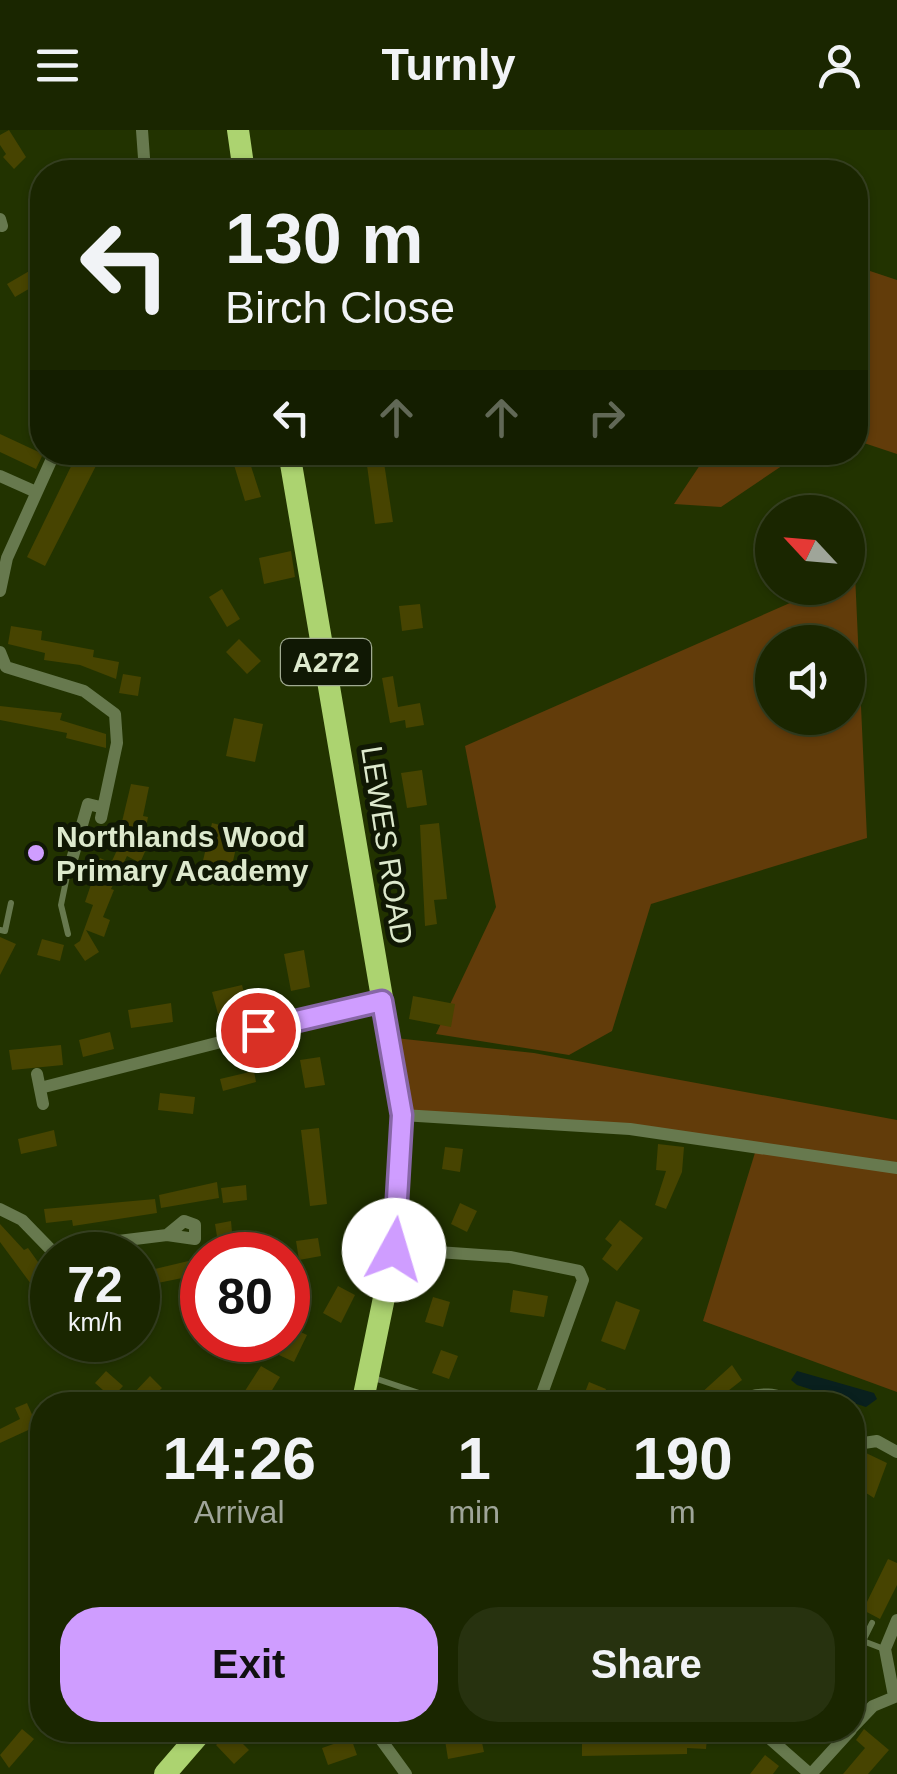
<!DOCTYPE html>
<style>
:root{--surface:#1a2600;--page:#27320f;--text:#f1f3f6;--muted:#9fa599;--line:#384322;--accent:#cf9dff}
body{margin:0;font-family:Arial,sans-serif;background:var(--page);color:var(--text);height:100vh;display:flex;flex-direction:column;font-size:38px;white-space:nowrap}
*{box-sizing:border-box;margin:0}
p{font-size:32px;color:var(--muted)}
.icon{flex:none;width:55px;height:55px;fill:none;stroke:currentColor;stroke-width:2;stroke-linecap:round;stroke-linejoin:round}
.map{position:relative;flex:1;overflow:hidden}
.sheet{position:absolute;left:30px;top:1262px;width:835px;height:350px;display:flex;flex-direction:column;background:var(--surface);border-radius:40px;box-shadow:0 2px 8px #0004,0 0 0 2px var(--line)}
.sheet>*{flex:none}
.banner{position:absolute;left:30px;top:30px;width:838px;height:305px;border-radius:40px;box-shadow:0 2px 8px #0004,0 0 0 2px var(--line);background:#1a2600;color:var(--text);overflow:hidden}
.needle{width:65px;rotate:296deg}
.controls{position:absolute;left:755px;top:365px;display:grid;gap:20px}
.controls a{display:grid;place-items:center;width:110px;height:110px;border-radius:50%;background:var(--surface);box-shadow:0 2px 8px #0004,0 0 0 2px var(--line);font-size:50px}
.speed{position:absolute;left:30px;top:1102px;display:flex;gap:20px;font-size:50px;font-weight:700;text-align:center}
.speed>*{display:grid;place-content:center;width:130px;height:130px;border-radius:50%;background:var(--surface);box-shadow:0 2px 8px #0004,0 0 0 2px var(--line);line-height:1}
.speed small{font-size:25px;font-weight:400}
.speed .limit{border:15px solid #d22;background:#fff;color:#111}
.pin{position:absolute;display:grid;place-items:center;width:85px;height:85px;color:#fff;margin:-42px;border:5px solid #fff;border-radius:50%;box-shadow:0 2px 10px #0007}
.me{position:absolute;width:110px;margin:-55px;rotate:6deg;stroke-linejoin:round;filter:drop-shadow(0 0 8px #0008)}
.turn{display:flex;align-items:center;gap:35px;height:210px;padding:0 30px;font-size:45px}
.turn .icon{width:130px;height:130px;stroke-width:2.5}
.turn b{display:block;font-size:70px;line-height:85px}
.lanes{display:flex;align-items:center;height:95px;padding:0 30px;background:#0003;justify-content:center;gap:50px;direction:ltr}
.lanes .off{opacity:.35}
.eta{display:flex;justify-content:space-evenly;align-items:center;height:170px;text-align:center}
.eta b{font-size:60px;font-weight:800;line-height:70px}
.action{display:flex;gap:20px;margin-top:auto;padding:20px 30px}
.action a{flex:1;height:115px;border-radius:40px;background:var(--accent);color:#111;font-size:40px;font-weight:800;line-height:115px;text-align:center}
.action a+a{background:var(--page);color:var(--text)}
header{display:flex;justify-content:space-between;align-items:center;height:130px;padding:0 30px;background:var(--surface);font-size:45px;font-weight:800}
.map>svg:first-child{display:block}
.green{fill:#623c0a;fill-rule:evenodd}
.water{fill:#09201e}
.building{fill:#474401}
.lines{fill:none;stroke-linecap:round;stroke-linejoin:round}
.service{stroke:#67794e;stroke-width:6}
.minor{stroke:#67794e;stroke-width:12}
.trunk{stroke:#acd370;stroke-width:22}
.route-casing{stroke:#8766a6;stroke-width:25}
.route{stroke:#cf9dff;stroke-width:18}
.poi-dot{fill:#cf9dff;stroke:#101804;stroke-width:4}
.labels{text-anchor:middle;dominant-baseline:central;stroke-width:10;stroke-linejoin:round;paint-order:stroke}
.shield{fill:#101804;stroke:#a0aa91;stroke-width:2.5}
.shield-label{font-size:28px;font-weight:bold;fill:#dde9cd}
.poi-label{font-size:30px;font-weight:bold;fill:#dde9cd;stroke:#101804;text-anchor:start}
.street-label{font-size:30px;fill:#dde9cd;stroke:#101804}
</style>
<header><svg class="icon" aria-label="menu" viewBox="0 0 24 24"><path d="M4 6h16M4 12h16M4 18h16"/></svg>Turnly<svg class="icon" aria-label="person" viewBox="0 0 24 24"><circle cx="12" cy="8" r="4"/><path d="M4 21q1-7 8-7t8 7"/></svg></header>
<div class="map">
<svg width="897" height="1644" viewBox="0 0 897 1644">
<rect width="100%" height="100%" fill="#230"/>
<!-- green -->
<path class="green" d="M864,139L897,150V324L855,310V151Z
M708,323V322L801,323L721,377L674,374Z
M855,444L867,708L651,774L612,901L569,925L436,904L496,777L465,616L824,458H848V447ZM772,512H848V588H772Z
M386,907L534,923L897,990V1262L703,1191L758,1013L402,985Z"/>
<!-- water -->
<path class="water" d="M797,1241L874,1263L877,1269L866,1277L797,1255L791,1250Z"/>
<!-- building -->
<path class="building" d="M9,0L26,27L14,39L3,27L6,24L0,15V5Z
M31,140L39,153L15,167L7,154Z
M42,241V295L28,288L37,271L29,267Z
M0,304L43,324L36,339L0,322Z
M78,322H103L45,436L27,427Z
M383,326L393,392L375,394L366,328Z
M249,330L261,367L245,371L234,335Z
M291,421L295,447L264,454L259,428Z
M222,459L240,489L227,497L209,467Z
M420,474L423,498L402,501L399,476Z
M11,496L42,501L41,510L94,520L93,527L119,532L116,549L80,535L44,530L45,523L8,514Z
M239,509L261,531L247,544L226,522Z
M123,544L141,547L138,566L119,563Z
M393,546L398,577L420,573L424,595L406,598L405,590L390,593L382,548Z
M0,576L62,583L60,590L106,604V618L66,608L67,603L0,590Z
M234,588L263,594L255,632L226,626Z
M422,640L427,675L407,678L401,643Z
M131,654L149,657L143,686L148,687L143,713L148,715L140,733L127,726L111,759L114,760L103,787L110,790L104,807L86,800L99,822L85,831L74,815L80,811L93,775L85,772L100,728L111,733L126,701L120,700Z
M212,693L240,700L229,749L200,743Z
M439,693L447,769L434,770L437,794L425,796L420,695Z
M0,807L16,814L0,845Z
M42,809L64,815L60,831L37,825Z
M304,820L310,857L291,861L284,824Z
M242,855L248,877L218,884L212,862Z
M413,866L455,874L451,897L409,889Z
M171,873L173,892L131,898L128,880Z
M110,902L114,919L83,927L79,910Z
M61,915L63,935L12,940L9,920Z
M320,927L325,955L305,958L300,930Z
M254,941L256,952L223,961L220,949Z
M160,963L195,967L193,984L158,980Z
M319,998L327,1074L310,1076L301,1000Z
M54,1000L57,1016L21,1024L18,1009Z
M658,1014L684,1017L682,1042L666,1079L655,1075L666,1041L656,1040Z
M445,1017L463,1019L460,1042L442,1039Z
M217,1052L219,1068L161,1078L159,1065Z
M246,1055L247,1070L223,1073L221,1058Z
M155,1069L157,1083L73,1096L72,1090L46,1093L44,1079Z
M460,1073L477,1081L467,1102L451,1094Z
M620,1090L643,1108L617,1141L602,1129L612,1115L605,1109Z
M231,1091L234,1125H220L215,1094Z
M0,1094L24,1120L28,1118L43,1139L52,1174L40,1179L31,1154L0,1112Z
M318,1108L321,1126L299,1130L296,1111Z
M201,1128L202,1144L138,1157V1143Z
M338,1156L355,1165L341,1193L323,1183Z
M513,1160L548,1166L544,1187L510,1182Z
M433,1167L450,1172L443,1197L425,1192Z
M616,1171L640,1180L625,1220L601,1211Z
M292,1198L307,1205L294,1232L279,1225Z
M441,1220L458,1226L449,1249L432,1243Z
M732,1235L742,1250L710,1275H688Z
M261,1236L280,1247L263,1275H253L241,1267Z
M106,1241L123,1256L112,1268L95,1253Z
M150,1246L162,1258L145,1274L134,1263Z
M589,1252L606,1259L600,1275H580Z
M27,1273L37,1296L0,1313V1299L20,1289L15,1278Z
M866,1323L887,1333L874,1368L852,1354V1339L860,1324Z
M888,1429L897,1433V1455L880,1489L863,1480Z
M22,1599L34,1609L9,1638L0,1625Z
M864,1599L889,1620L868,1644H843L865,1618L856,1610Z
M608,1600H658V1606L707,1608L706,1619L687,1618V1624L582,1626V1605H608Z
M230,1601L249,1620L234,1634L216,1615Z
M480,1603L484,1622L448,1629L445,1610Z
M351,1608L357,1625L328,1635L322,1618Z
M765,1625L779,1636L773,1644H750Z"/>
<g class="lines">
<!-- service -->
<path class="service" d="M0,800L5,801L11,773
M68,804L61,775L68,741
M371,1247L455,1275
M872,1493L863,1511L884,1519"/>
<!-- minor -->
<path class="minor" d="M142,0L145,42
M0,89L2,96
M0,346L36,362
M0,461L7,428L55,322
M0,522L6,537L84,561L115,584L117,613L101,688
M69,740L88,674L100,677
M37,944L43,974
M40,958L382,871
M402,985L630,999L897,1038
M0,1079L22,1090L56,1125
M394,1119L510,1127L579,1141L583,1150L539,1272
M71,1125L86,1115L167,1105L195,1109V1095L184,1091L167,1105
M732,1275C758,1258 778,1264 806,1275
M857,1314L877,1311L897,1322
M894,1566L885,1519L897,1490
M852,1598L873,1576L897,1566
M374,1600L406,1644
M760,1600L810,1644
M811,1644L851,1600"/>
<!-- trunk -->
<path class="trunk" d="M238,0L244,42
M289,322L402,985L394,1119L362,1275
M165,1644L203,1600"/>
</g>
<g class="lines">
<defs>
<path id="route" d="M258,900L382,871L402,985L394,1120"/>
</defs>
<!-- route casing -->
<use href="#route" class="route-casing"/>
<!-- route -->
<use href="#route" class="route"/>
</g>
<!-- markers -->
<circle class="poi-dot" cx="36" cy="723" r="10"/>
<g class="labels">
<!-- shield labels -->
<rect class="shield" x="281" y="509" width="90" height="46" rx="8"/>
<g class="shield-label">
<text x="326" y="532">A272</text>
</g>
<!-- poi labels -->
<g class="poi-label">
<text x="56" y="706">Northlands Wood<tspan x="56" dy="34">Primary Academy</tspan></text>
</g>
<!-- street labels -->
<g class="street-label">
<text transform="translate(387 715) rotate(81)">LEWES ROAD</text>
</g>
</g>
</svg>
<div class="controls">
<a><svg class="needle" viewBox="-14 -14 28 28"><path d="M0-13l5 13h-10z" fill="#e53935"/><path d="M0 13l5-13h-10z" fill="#9fa599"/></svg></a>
<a><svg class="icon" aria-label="sound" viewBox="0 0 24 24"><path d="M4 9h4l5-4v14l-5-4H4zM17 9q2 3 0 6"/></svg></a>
</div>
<div class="speed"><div>72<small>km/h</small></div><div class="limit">80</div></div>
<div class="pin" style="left:258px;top:900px;background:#d93025"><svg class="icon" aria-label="arrive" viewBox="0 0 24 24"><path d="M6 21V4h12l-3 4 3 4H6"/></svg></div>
<svg class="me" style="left:394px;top:1120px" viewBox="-20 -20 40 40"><circle r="19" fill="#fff"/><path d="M0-13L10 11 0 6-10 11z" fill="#cf9dff"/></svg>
<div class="banner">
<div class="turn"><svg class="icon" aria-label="left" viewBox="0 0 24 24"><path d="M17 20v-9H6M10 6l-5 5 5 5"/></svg><div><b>130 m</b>Birch Close</div></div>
<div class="lanes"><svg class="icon" aria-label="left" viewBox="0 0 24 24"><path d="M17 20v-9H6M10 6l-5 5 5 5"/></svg><svg class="icon off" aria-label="ahead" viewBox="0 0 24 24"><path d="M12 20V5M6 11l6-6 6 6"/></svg><svg class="icon off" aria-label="ahead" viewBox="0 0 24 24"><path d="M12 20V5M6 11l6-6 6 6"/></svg><svg class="icon off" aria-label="right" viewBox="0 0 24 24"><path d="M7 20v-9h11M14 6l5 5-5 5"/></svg></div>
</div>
<section class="sheet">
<div class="eta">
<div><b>14:26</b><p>Arrival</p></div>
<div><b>1</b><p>min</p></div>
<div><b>190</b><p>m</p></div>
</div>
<div class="action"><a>Exit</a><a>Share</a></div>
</section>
</div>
